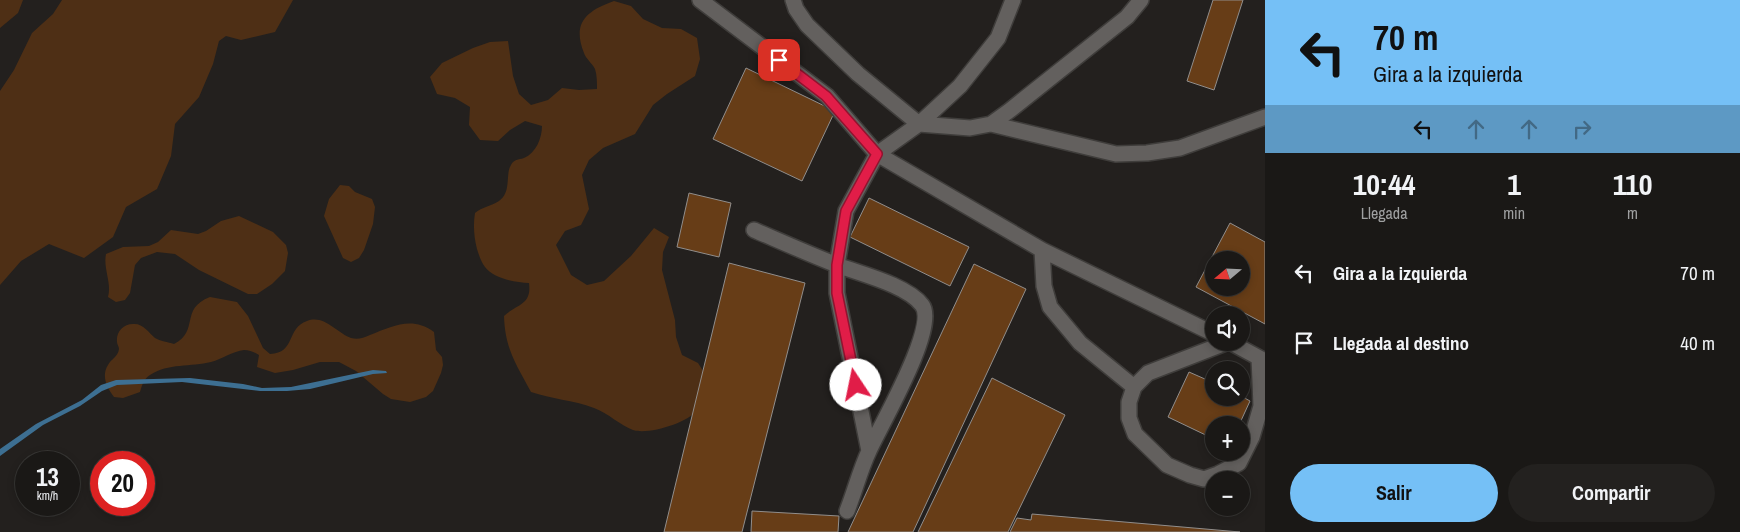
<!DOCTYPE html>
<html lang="es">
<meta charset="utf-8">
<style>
:root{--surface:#1a1816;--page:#23211f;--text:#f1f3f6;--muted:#9fa0a1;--line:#383735;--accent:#75c0f6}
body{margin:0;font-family:"Archivo Narrow",sans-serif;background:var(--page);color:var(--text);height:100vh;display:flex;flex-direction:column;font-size:19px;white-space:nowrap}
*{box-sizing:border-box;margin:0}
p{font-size:16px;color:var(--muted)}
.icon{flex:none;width:28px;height:28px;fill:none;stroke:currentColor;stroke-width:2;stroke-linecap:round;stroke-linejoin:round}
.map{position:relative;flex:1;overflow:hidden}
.details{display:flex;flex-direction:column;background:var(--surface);width:475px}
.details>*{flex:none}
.hud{background:#75c0f6;color:#111;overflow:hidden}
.needle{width:32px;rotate:251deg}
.tools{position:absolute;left:1205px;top:251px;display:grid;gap:10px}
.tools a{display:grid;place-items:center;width:45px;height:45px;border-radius:50%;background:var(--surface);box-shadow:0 2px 8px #0003,0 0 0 1px var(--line);font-size:25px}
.speed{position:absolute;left:15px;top:451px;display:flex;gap:10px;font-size:25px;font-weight:700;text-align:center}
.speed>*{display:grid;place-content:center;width:65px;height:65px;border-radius:50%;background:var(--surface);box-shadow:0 2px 8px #0003,0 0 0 1px var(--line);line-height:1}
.speed small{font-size:12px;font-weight:400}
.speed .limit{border:8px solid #d22;background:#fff;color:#111}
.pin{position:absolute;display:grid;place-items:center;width:42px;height:42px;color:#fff;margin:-21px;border-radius:10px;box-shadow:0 2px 8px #0006}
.me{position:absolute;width:55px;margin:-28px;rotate:349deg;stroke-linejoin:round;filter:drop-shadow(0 0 4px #0008)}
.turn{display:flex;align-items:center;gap:18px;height:105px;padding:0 25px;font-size:22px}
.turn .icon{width:65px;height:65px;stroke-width:2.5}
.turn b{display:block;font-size:35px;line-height:42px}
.lanes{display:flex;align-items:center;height:48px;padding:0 25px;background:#0003;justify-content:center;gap:25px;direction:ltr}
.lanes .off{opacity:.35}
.eta{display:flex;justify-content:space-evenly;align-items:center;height:85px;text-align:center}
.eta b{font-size:30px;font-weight:700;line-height:35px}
.primary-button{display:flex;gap:10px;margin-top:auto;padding:10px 25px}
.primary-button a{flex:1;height:58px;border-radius:30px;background:var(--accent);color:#111;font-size:20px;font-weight:700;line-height:58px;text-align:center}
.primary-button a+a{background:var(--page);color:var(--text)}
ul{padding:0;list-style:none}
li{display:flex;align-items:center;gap:15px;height:70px;padding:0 25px}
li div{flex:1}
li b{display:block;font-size:19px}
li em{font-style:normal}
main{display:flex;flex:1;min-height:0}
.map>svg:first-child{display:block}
.green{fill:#4e2f15}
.water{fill:#3d6f92}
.building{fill:#673d17;stroke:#918e8c;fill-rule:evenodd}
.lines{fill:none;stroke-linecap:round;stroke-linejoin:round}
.minor-casing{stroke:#3f3d3b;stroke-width:18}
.minor{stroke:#63605e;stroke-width:15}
.route-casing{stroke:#92132f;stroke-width:12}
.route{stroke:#e11d48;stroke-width:9}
</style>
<main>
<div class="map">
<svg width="1265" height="532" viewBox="0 0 1265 532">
<rect width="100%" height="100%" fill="#23201e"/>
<!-- green -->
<path class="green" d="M0,0H23L18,13L0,28Z
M62,0H293L275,32L241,40L226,36L219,41L213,64L199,97L175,124L171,156L157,189L126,207L113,237L84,258L49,244L21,261L0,285V91L14,70L32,33L53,14Z
M614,1L631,6L643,19L662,28L681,29L697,38L700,59L695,76L667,94L653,105L635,134L603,148L589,160L582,175L589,209L581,225L565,231L556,245L571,275L587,285L604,281L631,256L654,228L669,237L663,252L662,270L675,320L676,337L682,355L698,363L707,377C704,386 701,404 697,410C688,423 648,435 633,430C621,426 608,413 594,408C573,400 551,399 531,392C516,364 505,349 504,316C517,304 532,305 529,283C515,282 494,279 485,267C481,262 479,255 477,249C474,237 473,225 475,213C482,207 491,206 499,201C512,192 505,174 511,165C514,159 518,160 524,158C536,153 542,138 542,126L525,121L510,130L498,141L480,140L469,125L470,107L455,98L437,94L430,77L442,63L473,48L490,42L508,41L513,76L519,94L531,105L548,100L562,88L579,90L597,89C597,83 597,75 595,69C592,63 586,59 584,53C572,23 586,11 614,1Z
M340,185L349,186L355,192L372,199L375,207L373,224L364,250L359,258L351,262L343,258L324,216L329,199Z
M239,216L273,232L286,245L288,253L285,271L272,284L257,294H248L199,270L175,254L157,252L141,258L135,265L130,293L125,300L116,302L108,297C112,283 103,269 106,254L123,247L149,246L158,242L171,230L198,234L206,231L221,221Z
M210,297L237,302L248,316L263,348L270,354C296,353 286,328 307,321C324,314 337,333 351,338C358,340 363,338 370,335C393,326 412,316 434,332L436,350L442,357L443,365L441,373L433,391L426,397L410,402L391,399L383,394L356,371L339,362H320L293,370L275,373L257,367L259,355C254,352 250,350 244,350C233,351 222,359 211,362C191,367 168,363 150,375C144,379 142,385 140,392L123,398L114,397C107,388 101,376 108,365C111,359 118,357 119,349C119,347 117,344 117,342C116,332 123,324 133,324C143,323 148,332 155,338C160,341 168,342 174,344C200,331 179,309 210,297Z"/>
<!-- water -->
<path class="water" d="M373,370L386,371L387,373L373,374L310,389L287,391H260L182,382L117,385L102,391L80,406L43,425L0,456V449L36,424L82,400L101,385L116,380L190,378L243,384L262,388L291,387Z"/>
<!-- building -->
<path class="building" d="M1213,0H1243L1214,90L1187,81Z
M746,68L835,111L802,181L713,139Z
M689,193L731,203L719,257L677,247Z
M869,198L969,247L950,286L850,237Z
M1230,223L1265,242V324L1196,287ZM1214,260H1241V288H1214Z
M729,263L805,283L742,532H664Z
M974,264L1026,289L913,532H848Z
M1189,372L1214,383V398L1241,396L1250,401L1239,425H1214V439L1168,417Z
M992,378L1065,415L1008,532H918Z
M752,511L839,516L838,532H751Z
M1032,514L1240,532H1010L1017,518L1031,520Z"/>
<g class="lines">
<defs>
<path id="minor" d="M700,0L827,96L877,154L1042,250L1044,286L1050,307L1080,343L1134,387L1129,402V418L1135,434L1167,465L1190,475L1204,479L1218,474L1239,463L1252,437L1261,406L1259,358
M793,0L796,9L807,25L858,74L919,124L970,128L991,124L1009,111L1127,17L1141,0
M991,124L1116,154L1147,153L1180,148L1265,117
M754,230C782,242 809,254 837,265C861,274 907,285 922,305C939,326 880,426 869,451C860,470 855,491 847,511
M1042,250L1214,334
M1230,342L1265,361
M1134,387L1148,373L1228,342
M869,451L837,293V265L846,211L877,154L919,124L960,86L998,38L1013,0"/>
</defs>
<!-- minor casing -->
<use href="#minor" class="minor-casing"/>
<!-- minor -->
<use href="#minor" class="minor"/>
</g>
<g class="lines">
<defs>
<path id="route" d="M779,60L826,96L877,154L846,211L837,265V293L856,385"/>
</defs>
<!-- route casing -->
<use href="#route" class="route-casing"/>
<!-- route -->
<use href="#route" class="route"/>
</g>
</svg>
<div class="tools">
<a><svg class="needle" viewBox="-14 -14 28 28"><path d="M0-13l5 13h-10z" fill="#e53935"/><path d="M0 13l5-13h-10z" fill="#9fa0a1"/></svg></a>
<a><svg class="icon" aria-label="sound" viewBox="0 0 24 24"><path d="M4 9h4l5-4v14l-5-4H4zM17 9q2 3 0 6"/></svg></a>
<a><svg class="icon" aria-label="search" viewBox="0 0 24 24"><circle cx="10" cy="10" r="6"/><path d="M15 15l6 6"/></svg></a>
<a>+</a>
<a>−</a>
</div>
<div class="speed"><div>13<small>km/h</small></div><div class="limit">20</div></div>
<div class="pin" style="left:779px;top:60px;background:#d93025"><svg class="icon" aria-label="arrive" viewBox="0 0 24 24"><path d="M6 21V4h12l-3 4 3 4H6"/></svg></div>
<svg class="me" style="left:856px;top:385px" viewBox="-20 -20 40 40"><circle r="19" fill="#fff"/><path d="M0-13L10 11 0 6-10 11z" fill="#e11d48"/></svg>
</div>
<section class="details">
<div class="hud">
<div class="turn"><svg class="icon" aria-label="left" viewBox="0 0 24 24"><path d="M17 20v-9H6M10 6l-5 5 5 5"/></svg><div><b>70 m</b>Gira a la izquierda</div></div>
<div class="lanes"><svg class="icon" aria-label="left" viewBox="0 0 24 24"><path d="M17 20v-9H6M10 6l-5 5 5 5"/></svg><svg class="icon off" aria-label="ahead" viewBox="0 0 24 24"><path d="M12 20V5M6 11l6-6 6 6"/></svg><svg class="icon off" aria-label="ahead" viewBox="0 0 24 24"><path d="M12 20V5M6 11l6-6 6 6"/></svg><svg class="icon off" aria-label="right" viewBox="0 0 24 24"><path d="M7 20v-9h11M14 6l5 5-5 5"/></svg></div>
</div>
<div class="eta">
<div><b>10:44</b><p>Llegada</p></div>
<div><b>1</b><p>min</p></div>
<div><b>110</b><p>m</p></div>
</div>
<ul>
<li><svg class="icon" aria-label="left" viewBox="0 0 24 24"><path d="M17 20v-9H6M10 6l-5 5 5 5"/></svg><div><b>Gira a la izquierda</b></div><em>70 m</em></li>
<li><svg class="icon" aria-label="arrive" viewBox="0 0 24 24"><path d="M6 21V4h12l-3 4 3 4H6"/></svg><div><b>Llegada al destino</b></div><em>40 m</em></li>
</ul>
<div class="primary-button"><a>Salir</a><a>Compartir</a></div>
</section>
</main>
